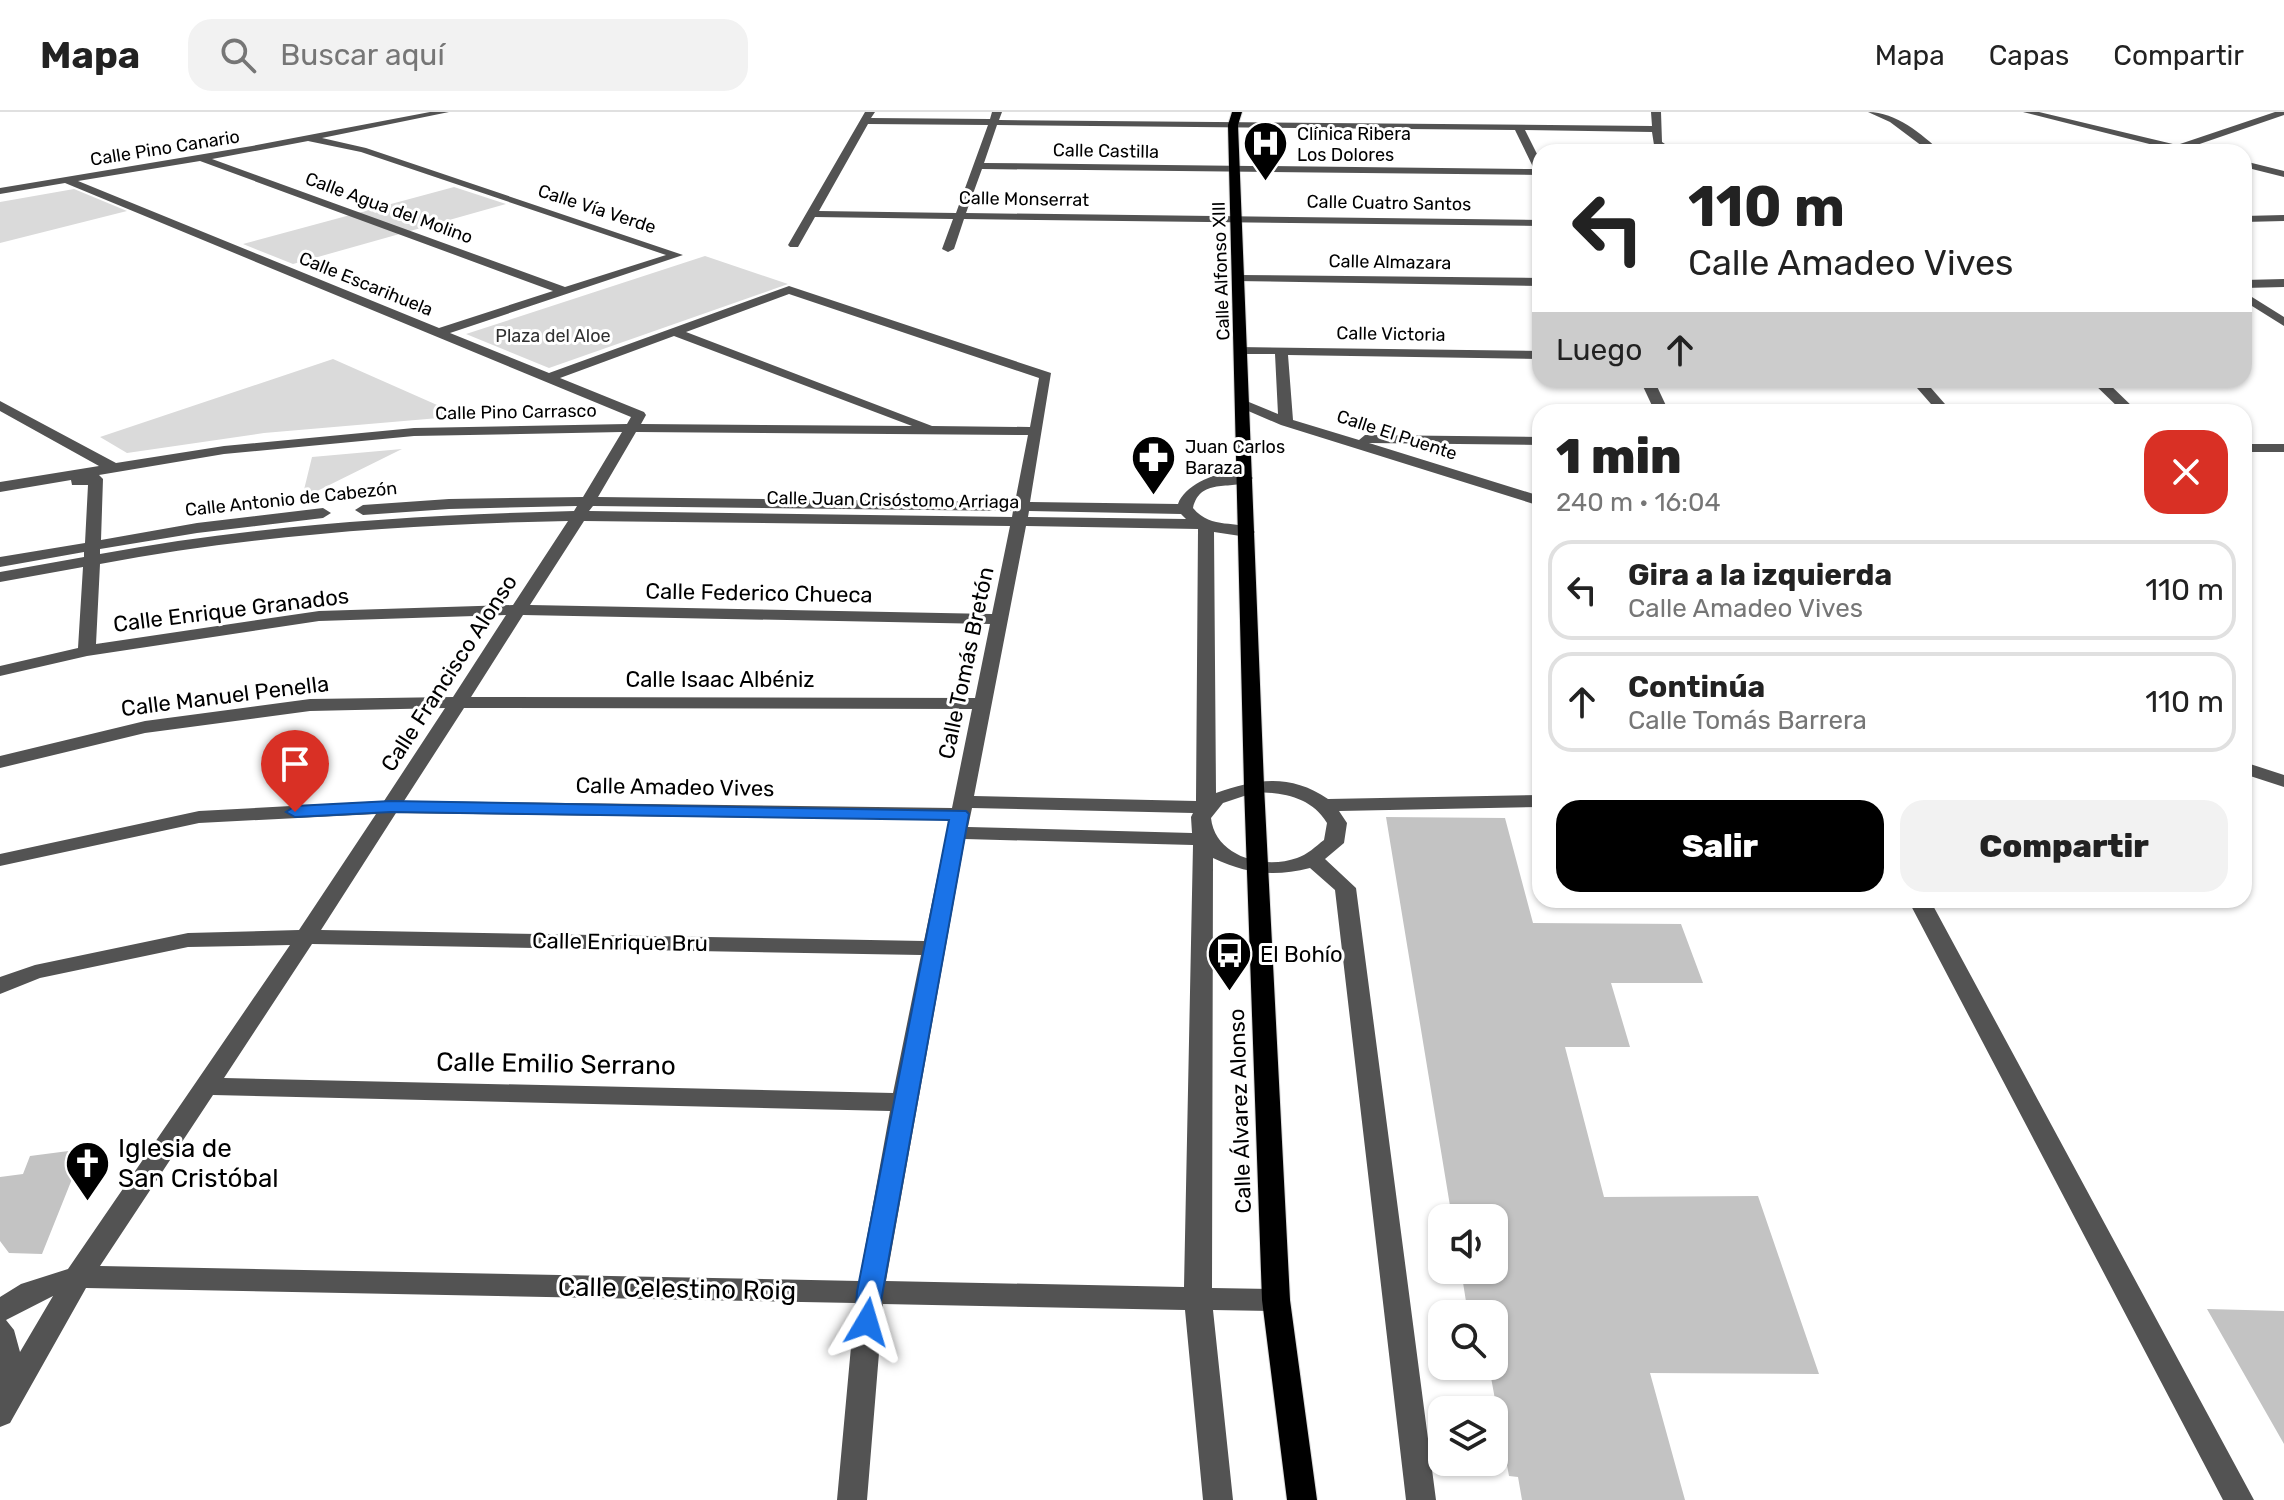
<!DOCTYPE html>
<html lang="es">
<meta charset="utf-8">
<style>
:root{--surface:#fff;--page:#f2f2f2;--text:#222;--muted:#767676;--line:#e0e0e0;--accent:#000}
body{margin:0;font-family:Rubik,sans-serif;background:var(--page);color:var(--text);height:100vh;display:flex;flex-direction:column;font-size:30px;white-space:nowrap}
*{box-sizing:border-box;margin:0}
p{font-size:26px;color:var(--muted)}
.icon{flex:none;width:44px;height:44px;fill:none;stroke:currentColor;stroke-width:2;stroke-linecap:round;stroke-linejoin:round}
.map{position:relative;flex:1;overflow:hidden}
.drawer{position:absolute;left:1532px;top:292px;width:720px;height:504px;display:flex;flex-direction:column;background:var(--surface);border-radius:24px;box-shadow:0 2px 6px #0004}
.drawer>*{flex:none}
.guide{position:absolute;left:1532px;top:32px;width:720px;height:244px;border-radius:24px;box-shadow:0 2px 6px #0004;background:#fff;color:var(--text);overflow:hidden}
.controls{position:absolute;left:1428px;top:1092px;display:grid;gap:16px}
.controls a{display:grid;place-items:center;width:80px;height:80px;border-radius:16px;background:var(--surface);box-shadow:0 2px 6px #0004;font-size:40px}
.pin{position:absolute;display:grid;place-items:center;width:68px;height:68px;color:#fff;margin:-82px -34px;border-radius:50% 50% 50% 0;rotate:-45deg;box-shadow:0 0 8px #0007}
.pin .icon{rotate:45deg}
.me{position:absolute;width:88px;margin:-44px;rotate:7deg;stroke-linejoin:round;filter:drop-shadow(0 0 6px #0008)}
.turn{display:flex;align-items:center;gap:28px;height:168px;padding:0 24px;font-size:36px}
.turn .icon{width:104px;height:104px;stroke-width:2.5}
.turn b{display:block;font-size:56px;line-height:68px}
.then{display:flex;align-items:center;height:76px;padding:0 24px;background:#0003;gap:16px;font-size:30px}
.round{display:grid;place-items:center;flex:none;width:84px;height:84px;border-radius:24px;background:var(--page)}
.summary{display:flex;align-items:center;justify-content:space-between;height:136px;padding:0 24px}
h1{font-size:48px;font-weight:800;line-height:60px}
.button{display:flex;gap:16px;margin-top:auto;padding:16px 24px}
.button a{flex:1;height:92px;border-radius:24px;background:var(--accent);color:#fff;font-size:32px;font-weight:800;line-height:92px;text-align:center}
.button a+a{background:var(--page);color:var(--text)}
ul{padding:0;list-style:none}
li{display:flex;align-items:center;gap:24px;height:100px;margin:0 16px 12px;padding:0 8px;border:4px solid var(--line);border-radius:24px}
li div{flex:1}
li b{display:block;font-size:30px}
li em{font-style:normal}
header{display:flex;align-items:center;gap:48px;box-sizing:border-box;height:112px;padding:0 40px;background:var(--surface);border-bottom:2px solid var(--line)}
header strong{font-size:38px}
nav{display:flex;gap:44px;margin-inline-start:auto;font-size:28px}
.search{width:560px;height:72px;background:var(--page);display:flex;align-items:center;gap:20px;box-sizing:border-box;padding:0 28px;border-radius:24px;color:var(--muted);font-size:30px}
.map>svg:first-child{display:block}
.green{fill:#dadada}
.building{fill:#c3c3c3}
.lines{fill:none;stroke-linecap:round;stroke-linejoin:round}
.major-casing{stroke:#dbdbdb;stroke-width:2}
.minor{fill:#535353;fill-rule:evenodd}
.major{fill:#000;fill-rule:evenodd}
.route{fill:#1a73e8;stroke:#114b97;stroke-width:2}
.labels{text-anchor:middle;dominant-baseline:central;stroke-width:6;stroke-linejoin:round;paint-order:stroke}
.far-poi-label{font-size:18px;fill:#000;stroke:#fff;text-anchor:start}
.far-street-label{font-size:18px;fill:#000;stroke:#fff}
.far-park-label{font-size:18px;fill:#313131;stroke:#fff}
.street-label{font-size:22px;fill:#000;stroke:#fff}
.poi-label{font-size:22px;fill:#000;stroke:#fff;text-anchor:start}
.near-street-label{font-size:26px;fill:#000;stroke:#fff}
.near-poi-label{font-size:26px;fill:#000;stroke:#fff;text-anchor:start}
</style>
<header>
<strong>Mapa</strong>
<div class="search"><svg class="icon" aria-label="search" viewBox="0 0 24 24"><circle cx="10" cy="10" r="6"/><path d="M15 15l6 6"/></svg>Buscar aquí</div>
<nav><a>Mapa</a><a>Capas</a><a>Compartir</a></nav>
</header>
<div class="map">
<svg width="2284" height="1388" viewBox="0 0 2284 1388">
<rect width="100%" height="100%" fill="#fff"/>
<!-- green -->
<path class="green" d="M454,75L506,92L293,152L243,132Z
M74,77L127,99L0,131V90Z
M705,144L788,172L549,256L466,222Z
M333,247L462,304L264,321L127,341L100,325Z
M402,337L303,386H302L312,345Z"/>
<!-- building -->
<path class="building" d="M1386,705L1505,706L1533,811L1681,812L1703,871H1611L1630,935H1565L1604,1085L1758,1084L1819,1262L1650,1261L1685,1388H1522L1518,1365L1509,1364L1490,1260H1478L1477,1254H1494V1202H1468L1461,1158H1494V1106H1452Z
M84,1037L42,1142L9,1141L0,1129V1065L23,1062L30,1044Z
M2207,1197L2284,1199V1332Z"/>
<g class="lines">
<defs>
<path id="major" d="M1232,0H1242L1238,13L1264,674L1290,1188L1317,1388H1287L1262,1188L1244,674L1228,13Z"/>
</defs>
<!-- major casing -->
<use href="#major" class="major-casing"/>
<!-- minor -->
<path class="minor" d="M430,0H449L322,26L366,36L683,143L450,221L549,261L789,174L1051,261L1030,390L1178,392C1186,369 1234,351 1253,366C1234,381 1201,363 1193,396C1212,419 1237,406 1255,420L1247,425L1214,420L1216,681C1256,667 1290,661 1328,687L1540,683V695L1339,699L1347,711L1344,731L1325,747L1356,776L1436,1388H1406L1335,778L1310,756C1274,765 1247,762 1213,746L1212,1176L1276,1177L1286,1180L1290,1188L1286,1196L1276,1199L1213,1198L1233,1388H1203L1185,1198L883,1192L867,1388H837L855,1191L86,1176L10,1311L0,1315V1185L21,1172L68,1157L290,833L188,835L40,866L0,882V865L35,853L188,821L299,818L376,702L199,711L0,754V742L199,699L384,689L445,596L310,599L145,621L0,656V644L145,609L310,587L453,585L506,503L319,509L87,544L0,564V554L78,536L83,455L0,470V460L84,445V440L0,455V445L85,431L88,373H72L71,368L0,380V370L99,354L0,299V289L116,351L224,334L414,316L627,312L631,305L65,71L0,82V76L252,34ZM308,29L361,40L666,143L565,175L212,47ZM200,49L553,179L439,216L78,69ZM789,182L1039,266L1030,315L932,314L686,220ZM674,224L912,314L641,312L646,303L644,300L560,266ZM622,320L583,385L449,387L363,393L355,398L363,403L449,397L577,394L574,399C415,403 257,413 100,442V437L197,421L323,406L331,401L323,396L197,411L101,428L103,367L99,363L224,342L414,324ZM636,320L1028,323L1015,390L598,385ZM593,394L1013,399L1012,405L589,399ZM1029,399L1181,402L1186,407L1028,405ZM568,409L513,493L319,499L96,532L100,452C255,423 411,412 568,409ZM584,409L1010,414L992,502L530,493ZM1026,414L1198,417L1196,689L974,684ZM523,503L990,512L975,586L471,585ZM464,596L972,597L952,696L404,689ZM1256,680C1284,681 1311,685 1327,711L1324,728C1316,734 1307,743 1297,746C1263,758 1215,744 1211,706L1223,691ZM972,696L1193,701L1191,705L1192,721L968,715ZM396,701L949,708L924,829L321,818ZM965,727L1193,733L1184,1175L886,1169ZM312,832L921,843L893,981L224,966ZM213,983L890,999L859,1169L100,1154ZM53,1184L20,1240L14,1218L6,1208Z
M865,0H875L871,6L990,7L992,0H1002L999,8L1652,14L1651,0H1661L1662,30L1677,40H1665L1654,33L1652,20L1525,18L1540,48V63L982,57L966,101L1540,108V114L964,107L954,137L948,140L942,137L953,107L815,105L798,135H790L788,133ZM868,12L988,13L956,101L819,99ZM997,13L1515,18L1534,57L984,51Z
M1868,0C1896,0 1922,22 1941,40H1930L1890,10Z
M2023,0H2039L2177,33L2275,0H2284V3L2188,36L2198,40H2181Z
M2244,49L2284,59V65L2244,55Z
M2284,103V109L2244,110V104Z
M1239,163L1540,166V174L1235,169V165Z
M2284,167V175L2244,176V168Z
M2244,180L2284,205V214L2244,189Z
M1237,235L1540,239V247L1288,243L1293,308L1359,328L1365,323L1540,325V333L1369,331L1540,384V394L1281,313L1239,295V289L1244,288L1278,302L1275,242H1242L1236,238Z
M1640,268H1654L1669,300H1655Z
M1910,268H1924L1952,300H1938Z
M2090,268H2105L2138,300H2123Z
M2244,332H2284V340H2244Z
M2244,650L2284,663V675L2244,662Z
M1908,788H1930L2254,1388H2223Z"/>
<!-- major -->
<use href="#major" class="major"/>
</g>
<!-- route -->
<path class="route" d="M391,689L966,699L969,702L876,1217L867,1221L858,1217L855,1210L857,1180L949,708L391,700L295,705L286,700L295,694Z"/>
<!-- icons -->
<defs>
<symbol id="hospital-pin" viewBox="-11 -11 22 30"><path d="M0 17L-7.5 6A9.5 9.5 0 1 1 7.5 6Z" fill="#000" stroke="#fff"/><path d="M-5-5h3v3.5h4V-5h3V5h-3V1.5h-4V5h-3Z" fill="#fff"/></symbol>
<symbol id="pharmacy-pin" viewBox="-11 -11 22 30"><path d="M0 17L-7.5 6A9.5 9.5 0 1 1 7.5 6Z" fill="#000" stroke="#fff"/><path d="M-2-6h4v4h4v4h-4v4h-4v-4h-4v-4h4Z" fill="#fff"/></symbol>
<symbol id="bus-pin" viewBox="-11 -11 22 30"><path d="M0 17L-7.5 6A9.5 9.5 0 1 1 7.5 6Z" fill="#000" stroke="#fff"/><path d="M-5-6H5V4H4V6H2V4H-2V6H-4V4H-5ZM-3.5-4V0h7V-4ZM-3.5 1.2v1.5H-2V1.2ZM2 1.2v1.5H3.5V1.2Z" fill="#fff"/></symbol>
<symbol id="church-pin" viewBox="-11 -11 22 30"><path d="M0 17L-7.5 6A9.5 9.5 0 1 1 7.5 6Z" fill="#000" stroke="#fff"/><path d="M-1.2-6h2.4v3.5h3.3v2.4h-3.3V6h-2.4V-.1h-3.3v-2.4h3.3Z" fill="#fff"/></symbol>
</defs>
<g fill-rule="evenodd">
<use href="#hospital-pin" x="1240" y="6" width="51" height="69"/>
<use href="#pharmacy-pin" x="1128" y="320" width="51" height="69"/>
<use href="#bus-pin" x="1204" y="816" width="51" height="69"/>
<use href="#church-pin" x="62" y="1026" width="51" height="69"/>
</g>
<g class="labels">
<!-- far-poi labels -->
<g class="far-poi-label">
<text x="1297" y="22">Clínica Ribera<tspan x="1297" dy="21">Los Dolores</tspan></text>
<text x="1185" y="335">Juan Carlos<tspan x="1185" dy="21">Baraza</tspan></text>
</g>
<!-- far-street labels -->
<g class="far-street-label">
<text transform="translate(165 36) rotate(-9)">Calle Pino Canario</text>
<text transform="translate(1106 39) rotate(1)">Calle Castilla</text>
<text transform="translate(1024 87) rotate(1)">Calle Monserrat</text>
<text transform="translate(1389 91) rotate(1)">Calle Cuatro Santos</text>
<text transform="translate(389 96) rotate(20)">Calle Agua del Molino</text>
<text transform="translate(597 97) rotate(18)">Calle Vía Verde</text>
<text transform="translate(1390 150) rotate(1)">Calle Almazara</text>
<text transform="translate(1221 159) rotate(-92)">Calle Alfonso XIII</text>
<text transform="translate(366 172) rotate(22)">Calle Escarihuela</text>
<text transform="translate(1391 222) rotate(1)">Calle Victoria</text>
<text transform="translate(516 300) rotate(-1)">Calle Pino Carrasco</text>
<text transform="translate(1397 323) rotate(18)">Calle El Puente</text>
<text transform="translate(291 387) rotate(-6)">Calle Antonio de Cabezón</text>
<text transform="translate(893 388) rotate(1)">Calle Juan Crisóstomo Arriaga</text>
</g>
<!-- far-park labels -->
<g class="far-park-label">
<text x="553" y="224">Plaza del Aloe</text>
</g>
<!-- street labels -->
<g class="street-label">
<text transform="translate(759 481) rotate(1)">Calle Federico Chueca</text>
<text transform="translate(231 498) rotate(-7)">Calle Enrique Granados</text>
<text transform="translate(966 551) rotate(-78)">Calle Tomás Bretón</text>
<text transform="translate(449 561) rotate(-57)">Calle Francisco Alonso</text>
<text x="720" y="567">Calle Isaac Albéniz</text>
<text transform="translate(225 584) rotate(-7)">Calle Manuel Penella</text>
<text transform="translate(675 675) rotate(1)">Calle Amadeo Vives</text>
<text transform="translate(620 830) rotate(1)">Calle Enrique Bru</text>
<text transform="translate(1240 999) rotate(-92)">Calle Álvarez Alonso</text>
</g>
<!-- poi labels -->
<g class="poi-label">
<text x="1260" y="842">El Bohío</text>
</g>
<!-- near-street labels -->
<g class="near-street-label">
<text transform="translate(556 952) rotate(1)">Calle Emilio Serrano</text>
<text transform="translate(677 1177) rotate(1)">Calle Celestino Roig</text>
</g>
<!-- near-poi labels -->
<g class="near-poi-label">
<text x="118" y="1036">Iglesia de<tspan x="118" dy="30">San Cristóbal</tspan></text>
</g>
</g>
</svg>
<div class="controls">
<a><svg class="icon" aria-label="sound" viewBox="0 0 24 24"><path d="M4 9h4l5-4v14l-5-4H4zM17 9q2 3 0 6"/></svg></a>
<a><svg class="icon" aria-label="search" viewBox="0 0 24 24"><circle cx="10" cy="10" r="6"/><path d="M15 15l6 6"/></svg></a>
<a><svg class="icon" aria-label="layers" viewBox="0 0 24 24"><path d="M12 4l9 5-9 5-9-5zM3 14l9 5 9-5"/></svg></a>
</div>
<div class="pin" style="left:295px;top:700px;background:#d93025"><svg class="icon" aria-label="arrive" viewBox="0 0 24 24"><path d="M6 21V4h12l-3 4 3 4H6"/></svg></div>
<svg class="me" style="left:867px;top:1210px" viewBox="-20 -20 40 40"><path d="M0-17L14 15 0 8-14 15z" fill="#1a73e8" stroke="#fff" stroke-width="4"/></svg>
<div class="guide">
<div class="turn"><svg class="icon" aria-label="left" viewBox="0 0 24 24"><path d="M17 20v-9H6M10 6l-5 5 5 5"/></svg><div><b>110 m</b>Calle Amadeo Vives</div></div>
<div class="then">Luego<svg class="icon" aria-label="ahead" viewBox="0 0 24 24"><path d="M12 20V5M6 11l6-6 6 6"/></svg></div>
</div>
<section class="drawer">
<div class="summary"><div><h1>1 min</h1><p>240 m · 16:04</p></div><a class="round" style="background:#d93025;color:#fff"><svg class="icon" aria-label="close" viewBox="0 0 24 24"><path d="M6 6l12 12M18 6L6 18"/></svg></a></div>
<ul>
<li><svg class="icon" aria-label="left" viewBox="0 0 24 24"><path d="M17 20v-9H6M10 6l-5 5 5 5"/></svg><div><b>Gira a la izquierda</b><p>Calle Amadeo Vives</p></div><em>110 m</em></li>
<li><svg class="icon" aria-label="ahead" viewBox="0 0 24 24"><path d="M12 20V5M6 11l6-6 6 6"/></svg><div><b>Continúa</b><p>Calle Tomás Barrera</p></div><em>110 m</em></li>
</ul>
<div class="button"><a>Salir</a><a>Compartir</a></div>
</section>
</div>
